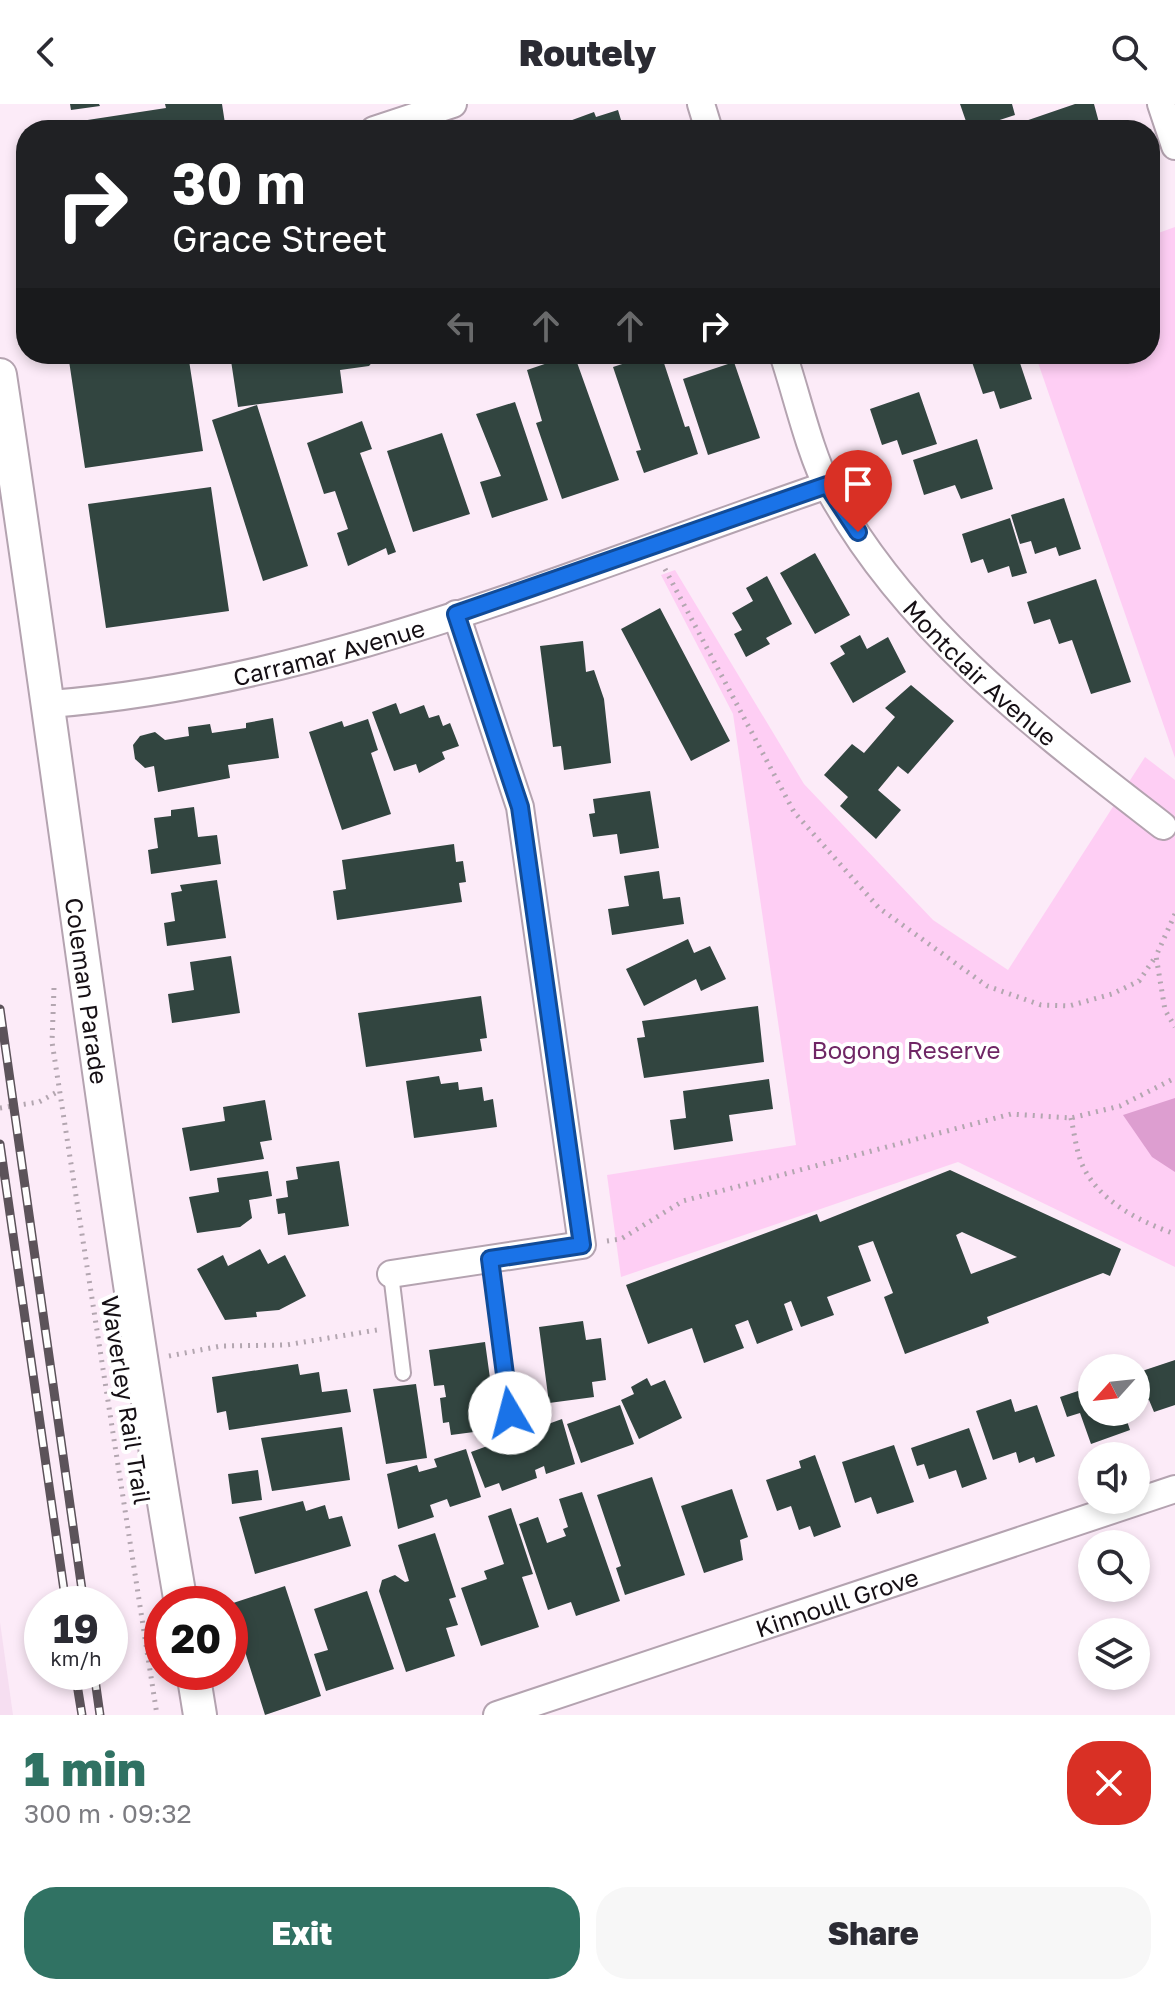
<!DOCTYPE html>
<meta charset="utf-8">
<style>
:root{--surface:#fff;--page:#f7f7f7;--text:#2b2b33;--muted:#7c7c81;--accent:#307263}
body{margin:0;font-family:"Golos Text",sans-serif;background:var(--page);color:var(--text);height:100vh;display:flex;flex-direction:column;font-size:30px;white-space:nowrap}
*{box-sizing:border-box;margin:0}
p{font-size:26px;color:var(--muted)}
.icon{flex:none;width:44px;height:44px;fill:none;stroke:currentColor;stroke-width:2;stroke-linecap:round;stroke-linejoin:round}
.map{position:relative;height:1611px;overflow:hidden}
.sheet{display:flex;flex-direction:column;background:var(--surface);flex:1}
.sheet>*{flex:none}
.hud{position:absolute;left:16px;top:16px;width:1144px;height:244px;border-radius:32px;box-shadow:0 4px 12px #0003;background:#202124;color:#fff;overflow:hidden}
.needle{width:52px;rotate:243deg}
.fabs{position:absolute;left:1078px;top:1250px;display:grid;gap:16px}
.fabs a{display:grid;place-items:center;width:72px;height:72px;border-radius:50%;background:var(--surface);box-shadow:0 4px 12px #0003;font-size:40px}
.speed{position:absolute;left:24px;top:1482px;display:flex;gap:16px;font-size:40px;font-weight:700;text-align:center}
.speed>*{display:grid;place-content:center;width:104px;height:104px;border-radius:50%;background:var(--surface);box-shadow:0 4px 12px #0003;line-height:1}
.speed small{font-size:20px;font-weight:400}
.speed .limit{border:12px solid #d22;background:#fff;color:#111}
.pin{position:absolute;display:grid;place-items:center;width:68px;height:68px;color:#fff;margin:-82px -34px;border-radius:50% 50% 50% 0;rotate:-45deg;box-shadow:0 0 8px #0007}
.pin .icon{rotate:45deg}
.me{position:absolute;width:88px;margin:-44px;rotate:352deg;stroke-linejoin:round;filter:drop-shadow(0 0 6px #0008)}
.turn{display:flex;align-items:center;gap:28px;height:168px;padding:0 24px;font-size:36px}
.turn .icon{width:104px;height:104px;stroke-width:2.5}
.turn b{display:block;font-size:56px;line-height:68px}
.lanes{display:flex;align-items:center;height:76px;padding:0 24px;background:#0003;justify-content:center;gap:40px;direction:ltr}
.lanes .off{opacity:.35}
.round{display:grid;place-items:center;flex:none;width:84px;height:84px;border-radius:32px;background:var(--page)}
.overview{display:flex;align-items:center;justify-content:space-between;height:136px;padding:0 24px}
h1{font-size:48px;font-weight:800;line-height:60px;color:var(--accent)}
.action{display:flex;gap:16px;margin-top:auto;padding:16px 24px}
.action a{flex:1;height:92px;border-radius:32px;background:var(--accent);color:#fff;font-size:32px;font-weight:800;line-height:92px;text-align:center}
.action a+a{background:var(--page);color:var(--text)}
header{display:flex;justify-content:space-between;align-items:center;height:104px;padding:0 24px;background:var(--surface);font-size:36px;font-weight:800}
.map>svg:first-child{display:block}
.built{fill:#f6def1}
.green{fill:#fecef4}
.water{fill:#dd9ed0}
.building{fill:#324540;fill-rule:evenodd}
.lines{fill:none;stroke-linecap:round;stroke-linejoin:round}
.service-casing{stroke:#b4a3b0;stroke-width:18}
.minor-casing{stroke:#b4a3b0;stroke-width:30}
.tertiary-casing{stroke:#b4a3b0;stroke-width:36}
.path{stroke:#b3a6b0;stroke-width:5;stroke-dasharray:2 6;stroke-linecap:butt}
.service{stroke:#fff;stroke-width:14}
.minor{stroke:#fff;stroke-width:26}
.tertiary{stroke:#fff;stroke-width:32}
.rail-casing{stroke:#5c535a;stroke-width:9}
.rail{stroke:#fff;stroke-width:6;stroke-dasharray:18;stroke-linecap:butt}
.route-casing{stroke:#114b97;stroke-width:20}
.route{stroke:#1a73e8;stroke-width:14}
.labels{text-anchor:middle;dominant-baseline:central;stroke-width:8;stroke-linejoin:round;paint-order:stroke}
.street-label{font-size:24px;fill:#150f14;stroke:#fff}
.park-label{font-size:24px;fill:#6f2665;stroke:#fff}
</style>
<header><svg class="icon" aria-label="back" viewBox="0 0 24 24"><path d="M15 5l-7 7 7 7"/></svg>Routely<svg class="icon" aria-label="search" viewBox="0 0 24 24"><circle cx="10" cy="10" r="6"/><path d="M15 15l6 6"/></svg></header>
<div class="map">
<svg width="1175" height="1611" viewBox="0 0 1175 1611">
<rect width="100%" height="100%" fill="#fcebf8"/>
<!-- built -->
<path class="built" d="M0,1518L13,1611H0Z"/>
<!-- green -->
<path class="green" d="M1175,123V654L1035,250H1150V132Z
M675,466L804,680L933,816L1008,866L1145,653L1175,676V1163L958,1058L621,1173L607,1071L796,1041L733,610L661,471Z"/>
<!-- water -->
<path class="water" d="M1175,994V1068L1152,1053L1123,1011Z"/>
<!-- building -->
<path class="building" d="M70,0H99L100,2L71,6Z
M165,0H222L226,26H67L81,22V17L166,4Z
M960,0H1012L1015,11L969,26Z
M1075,0H1094L1101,26H999Z
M618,6L624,26H545L594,8L596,13Z
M68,250H188L203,347L85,364Z
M230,250H374L375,255L369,262L340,266L343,289L238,303Z
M574,250L619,376L562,395L536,319L542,317L527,266Z
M653,250H661L685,323L689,322L698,350L644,369L636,347L641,346L613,263Z
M998,250H1017L1032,295L1000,305L994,287L983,290L972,258Z
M734,258L760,334L708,351L683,275Z
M919,288L937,340L902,351L897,336L882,341L870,305Z
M515,298L548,396L492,414L480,378L501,372L476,310Z
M257,301L308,462L263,477L212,316Z
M362,317L372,345L360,349L396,448L388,451L386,444L348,462L337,429L348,425L335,387L324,390L307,339Z
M442,329L470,410L413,428L387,347Z
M977,335L993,385L961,395L955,381L924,391L913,356Z
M211,383L229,507L106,524L88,400Z
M1064,394L1081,445L1059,452L1056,443L1035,450L1031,437L1020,440L1011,411Z
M1010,414L1027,469L1012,473L1009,462L988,469L983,455L971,459L962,430Z
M815,449L850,511L815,530L780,469Z
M767,472L792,520L766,534L770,540L746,553L734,530L742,526L732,509L753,497L746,484Z
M1096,475L1131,578L1091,590L1072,536L1059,540L1050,515L1034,520L1027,498Z
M660,504L730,637L691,657L621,525Z
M860,531L867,545L888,533L906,568L853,599L830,559L845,550L840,542Z
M583,537L586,568L594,566L604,595L611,659L564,666L561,642L553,643L540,542Z
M911,581L954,617L908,670L898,662L878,686L901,706L876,735L840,702L848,693L824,671L852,640L864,649L895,613L885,604Z
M396,599L400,610L424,601L429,614L439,611L443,622L450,619L459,642L442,648L445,655L419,669L416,660L394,667L372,608Z
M273,614L279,654L228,661L230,674L158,688L154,662L145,664L135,655L133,641L140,632L155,628L165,636L189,632L188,623L210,620L212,629L246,624V619Z
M368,615L378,646L371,649L391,710L342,726L309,628L342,617L344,623Z
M650,687L659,744L620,750L617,730L593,733L589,710L595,709L593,695Z
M194,703L198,733L217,731L221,760L151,770L148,746L158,744L154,714L171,712V706Z
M454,740L456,758L463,757L466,778L459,779L462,798L337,816L333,787L346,785L342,756Z
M659,767L663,795L680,793L684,820L612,831L608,805L629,802L624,772Z
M217,776L226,834L167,842L164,819L175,817L171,789L182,787L180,781Z
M688,835L694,849L710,842L726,875L701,887L696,875L644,902L626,865Z
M231,852L240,909L172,919L168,890L194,886L190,858Z
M481,892L487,934L480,935L482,947L366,963L358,909Z
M758,902L764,958L644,974L637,934L645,933L642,917Z
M439,972L441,980L458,978L459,986L482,983L484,997L493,995L497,1023L414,1034L406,977Z
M769,975L773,1005L729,1011L733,1037L674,1046L670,1016L686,1014L683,987Z
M265,996L272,1036L260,1038L264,1055L190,1067L182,1024L225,1017L223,1003Z
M339,1057L349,1122L288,1131L285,1109L278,1110L276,1095L288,1093L286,1077L298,1075L296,1063Z
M950,1066L1121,1145L1110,1172L1103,1169L987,1213L989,1219L905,1250L884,1193L893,1189L873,1137L858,1142L871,1177L827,1193L834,1211L801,1223L791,1197L784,1200L793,1226L757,1240L748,1216L735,1221L744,1244L704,1259L692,1224L648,1240L626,1181L817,1110L820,1118ZM962,1128L1017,1153L971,1170L956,1131Z
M268,1067L272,1092L249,1096L252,1114L240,1123L197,1129L189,1093L219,1088L217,1074Z
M260,1145L268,1160L285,1151L306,1192L279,1206L256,1208L257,1213L225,1216L197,1165L223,1151L228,1162Z
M583,1217L586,1236L601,1234L606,1276L592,1278L594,1293L549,1299L539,1223Z
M485,1238L497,1325L451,1331L449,1318L443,1319L440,1294L446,1293L444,1281L434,1282L429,1246Z
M1175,1256V1301L1154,1308L1149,1296L1138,1300L1136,1269Z
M298,1260L300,1271L319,1268L322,1288L347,1285L351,1308L229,1326L226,1307L217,1309L212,1273Z
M1092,1267V1308H1124L1130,1326L1091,1340L1080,1309L1067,1313L1060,1293L1090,1283L1085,1270Z
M647,1274L651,1282L665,1276L682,1314L639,1335L621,1296L634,1290L631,1283Z
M416,1280L427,1354L386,1360L373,1285Z
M1011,1295L1015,1308L1037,1301L1055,1352L1036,1359L1034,1353L1019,1359L1016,1348L993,1356L976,1307Z
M620,1301L634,1340L581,1359L567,1320Z
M562,1315L575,1360L546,1370L544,1362L535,1366L537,1374L502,1387L499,1379L485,1384L471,1348Z
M342,1323L350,1376L272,1387L261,1334Z
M969,1324L987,1375L962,1384L956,1366L929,1375L924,1360L917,1362L911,1344Z
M894,1341L914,1398L877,1410L871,1393L855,1399L842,1358Z
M466,1345L481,1393L450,1403L447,1395L430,1401L434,1413L398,1425L387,1370L417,1361L419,1368L437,1363L434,1355Z
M815,1351L841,1423L814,1433L810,1422L799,1426L791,1402L777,1407L766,1376L801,1364L799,1357Z
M258,1366L262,1396L232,1400L228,1370Z
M652,1373L685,1471L625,1491L616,1464L621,1462L597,1391Z
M732,1385L748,1433L740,1436L743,1456L704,1469L681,1402Z
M582,1388L620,1497L576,1512L571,1498L548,1506L519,1420L538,1413L547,1439L566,1432L563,1425L568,1423L559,1395Z
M303,1397L306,1407L325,1401L329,1415L342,1412L351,1442L255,1470L239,1413Z
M511,1404L533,1470L522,1473L539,1523L481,1542L461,1484L487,1475L484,1467L504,1460L488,1412Z
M435,1429L456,1493L449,1495L458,1521L446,1524L455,1552L406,1568L379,1487L382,1476L395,1471L405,1478L409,1477L398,1441Z
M285,1482L321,1592L265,1611L230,1500Z
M367,1487L394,1565L326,1587L314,1550L328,1546L314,1505Z"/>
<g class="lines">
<defs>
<path id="service" d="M490,1155L510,1309
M391,1170L403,1269"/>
<g id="minor">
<path d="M701,0L709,26"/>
<path d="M1161,0L1175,42"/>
<path d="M374,26L453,0"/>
<path id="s1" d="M783,250C796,288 810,350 828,383C905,526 1038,625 1163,722"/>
<path id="s2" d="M50,600C319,579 573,468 827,381"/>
<path d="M391,1170L582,1141L520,703L456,510"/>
<path id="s3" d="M497,1611L1175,1385"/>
</g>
<g id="tertiary">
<path id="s4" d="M0,271C62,681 111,1092 181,1500"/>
<path d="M193,1568L200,1611"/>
</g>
</defs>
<!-- service casing -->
<use href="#service" class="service-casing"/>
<!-- minor casing -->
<use href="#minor" class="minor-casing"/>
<!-- tertiary casing -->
<use href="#tertiary" class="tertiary-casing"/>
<!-- path -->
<path class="path" d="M665,465L794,708L879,804L987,882L1041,901L1069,902L1112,890L1139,877L1156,852
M1175,810L1156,852L1165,906L1175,923
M54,884L52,938L157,1611
M0,1004L39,998L59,987
M1071,1014C1074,1028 1076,1044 1081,1058C1097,1097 1139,1117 1175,1130
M607,1137L621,1135L683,1097L1011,1010L1071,1014L1120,1002L1175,974
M169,1252L221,1242L286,1241L377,1226"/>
<!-- service -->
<use href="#service" class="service"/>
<!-- minor -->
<use href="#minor" class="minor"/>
<!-- tertiary -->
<use href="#tertiary" class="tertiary"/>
<defs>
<path id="rail" d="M0,905L84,1500
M0,1040L66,1500
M75,1568L82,1611
M94,1568L100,1611"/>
</defs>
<!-- rail casing -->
<use href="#rail" class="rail-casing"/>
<!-- rail -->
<use href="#rail" class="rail"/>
</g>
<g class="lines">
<defs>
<path id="route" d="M510,1309L490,1155L582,1141L520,703L456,510L827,381L858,428"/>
</defs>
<!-- route casing -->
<use href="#route" class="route-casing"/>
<!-- route -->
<use href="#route" class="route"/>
</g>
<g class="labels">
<!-- street labels -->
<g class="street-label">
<text stroke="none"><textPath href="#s2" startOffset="284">Carramar Avenue</textPath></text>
<text stroke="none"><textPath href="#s1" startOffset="382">Montclair Avenue</textPath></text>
<text stroke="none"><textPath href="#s4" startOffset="622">Coleman Parade</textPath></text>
<text transform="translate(127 1296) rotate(81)">Waverley Rail Trail</text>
<text stroke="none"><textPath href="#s3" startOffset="358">Kinnoull Grove</textPath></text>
</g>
<!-- park labels -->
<g class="park-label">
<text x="906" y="945">Bogong Reserve</text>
</g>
</g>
</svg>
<div class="fabs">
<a><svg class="needle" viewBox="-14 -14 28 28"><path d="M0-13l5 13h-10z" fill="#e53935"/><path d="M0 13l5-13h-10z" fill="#7c7c81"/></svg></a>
<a><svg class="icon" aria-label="sound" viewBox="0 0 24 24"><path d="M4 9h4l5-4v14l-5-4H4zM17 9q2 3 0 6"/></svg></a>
<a><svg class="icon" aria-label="search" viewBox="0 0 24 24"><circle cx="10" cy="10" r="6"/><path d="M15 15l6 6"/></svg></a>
<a><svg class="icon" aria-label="layers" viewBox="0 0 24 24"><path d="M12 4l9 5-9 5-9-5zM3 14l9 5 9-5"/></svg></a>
</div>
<div class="speed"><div>19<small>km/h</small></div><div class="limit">20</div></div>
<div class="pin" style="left:858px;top:428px;background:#d93025"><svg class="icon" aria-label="arrive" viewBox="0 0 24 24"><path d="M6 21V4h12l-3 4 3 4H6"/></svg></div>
<svg class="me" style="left:510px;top:1309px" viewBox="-20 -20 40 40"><circle r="19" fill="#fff"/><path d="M0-13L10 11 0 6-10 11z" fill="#1a73e8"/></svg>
<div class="hud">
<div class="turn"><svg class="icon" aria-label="right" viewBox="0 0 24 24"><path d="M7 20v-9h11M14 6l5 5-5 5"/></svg><div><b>30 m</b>Grace Street</div></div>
<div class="lanes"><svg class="icon off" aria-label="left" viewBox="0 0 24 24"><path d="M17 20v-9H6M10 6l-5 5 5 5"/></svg><svg class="icon off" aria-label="ahead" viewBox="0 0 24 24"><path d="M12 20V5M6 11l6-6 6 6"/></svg><svg class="icon off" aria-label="ahead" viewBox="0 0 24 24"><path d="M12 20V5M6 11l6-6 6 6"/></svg><svg class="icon" aria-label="right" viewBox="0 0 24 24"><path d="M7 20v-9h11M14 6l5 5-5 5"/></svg></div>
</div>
</div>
<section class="sheet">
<div class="overview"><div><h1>1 min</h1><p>300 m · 09:32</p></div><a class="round" style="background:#d93025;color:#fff"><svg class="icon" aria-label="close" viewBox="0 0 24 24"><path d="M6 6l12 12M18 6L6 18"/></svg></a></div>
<div class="action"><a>Exit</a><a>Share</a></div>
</section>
